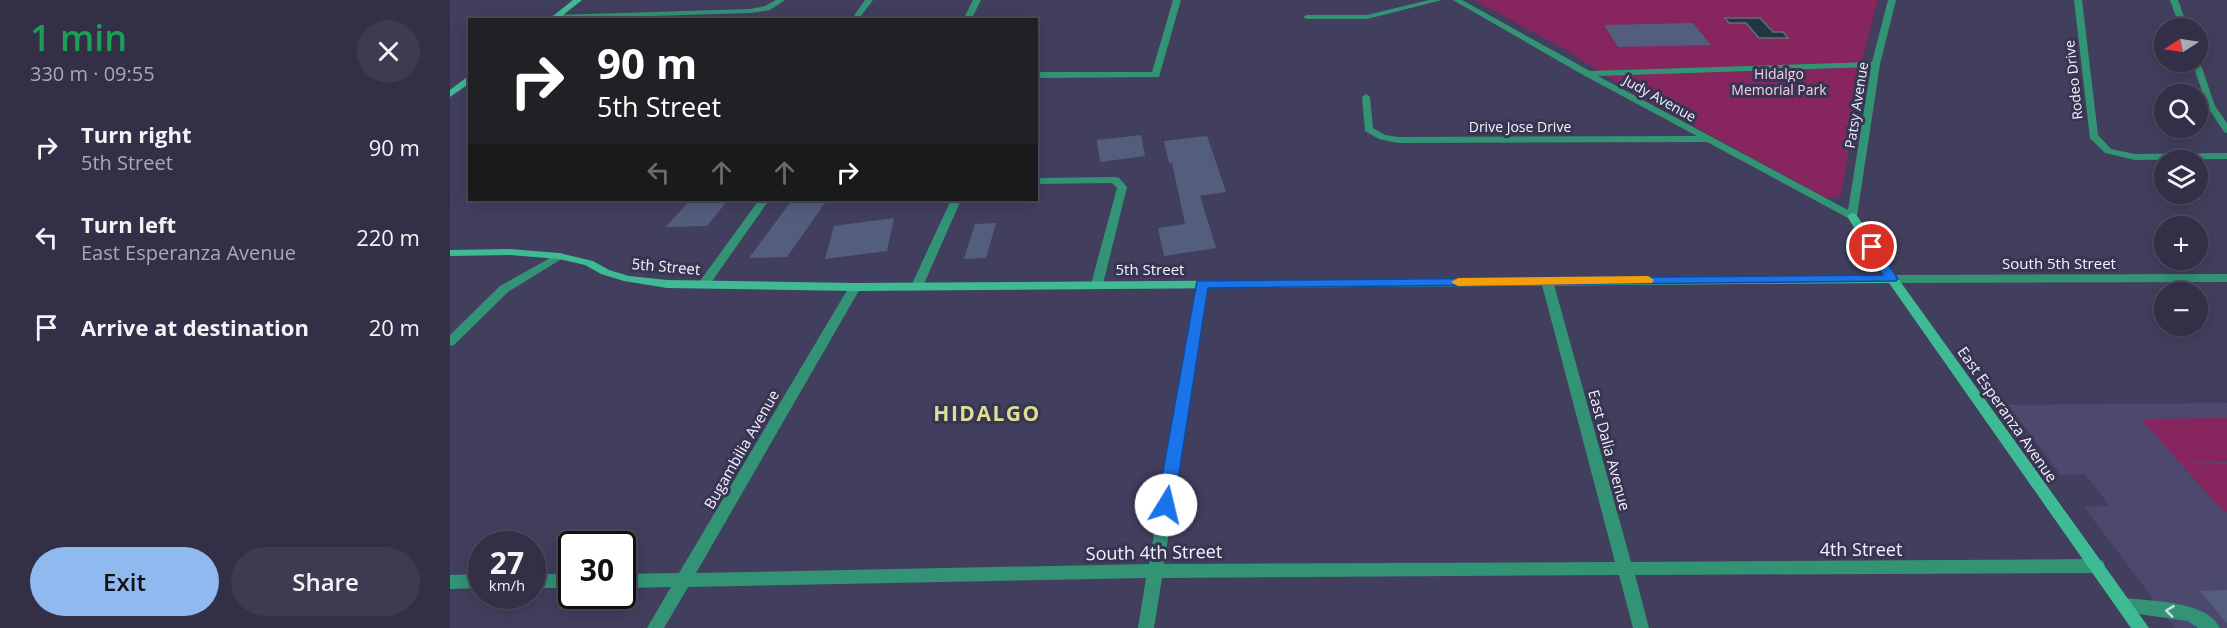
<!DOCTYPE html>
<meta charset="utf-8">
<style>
:root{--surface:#322f46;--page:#3d3b51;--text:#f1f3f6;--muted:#a8a9b3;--line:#4d4a5f;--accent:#90b9f0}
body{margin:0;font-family:"Open Sans",sans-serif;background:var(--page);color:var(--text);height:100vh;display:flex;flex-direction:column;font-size:22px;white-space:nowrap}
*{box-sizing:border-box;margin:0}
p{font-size:20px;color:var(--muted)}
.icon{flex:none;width:33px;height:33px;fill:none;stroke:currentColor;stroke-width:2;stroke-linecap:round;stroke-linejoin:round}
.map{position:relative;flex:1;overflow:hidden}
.details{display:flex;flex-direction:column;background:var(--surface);width:450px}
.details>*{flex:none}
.banner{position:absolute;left:18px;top:18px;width:570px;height:183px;border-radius:0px;box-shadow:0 3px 15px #0003,0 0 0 2px var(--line);background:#202124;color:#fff;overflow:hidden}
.needle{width:39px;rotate:258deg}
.controls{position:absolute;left:1704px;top:18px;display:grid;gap:12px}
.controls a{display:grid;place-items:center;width:54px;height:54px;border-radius:50%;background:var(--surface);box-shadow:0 3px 15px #0003,0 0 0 2px var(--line);font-size:30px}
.speed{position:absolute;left:18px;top:531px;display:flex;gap:12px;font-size:30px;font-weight:700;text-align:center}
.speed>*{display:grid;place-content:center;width:78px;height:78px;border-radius:50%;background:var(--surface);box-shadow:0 3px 15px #0003,0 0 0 2px var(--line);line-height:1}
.speed small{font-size:15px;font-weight:400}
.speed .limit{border:3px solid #111;border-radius:9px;background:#fff;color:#111}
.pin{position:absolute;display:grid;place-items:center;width:51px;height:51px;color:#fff;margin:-26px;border:3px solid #fff;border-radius:50%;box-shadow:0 2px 6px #0007}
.me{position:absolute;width:66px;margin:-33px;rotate:9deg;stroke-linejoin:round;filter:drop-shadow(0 0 4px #0008)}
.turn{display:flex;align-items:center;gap:21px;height:126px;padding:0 30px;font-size:27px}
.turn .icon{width:78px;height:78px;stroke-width:2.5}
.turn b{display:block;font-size:42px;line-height:51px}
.lanes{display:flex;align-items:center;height:57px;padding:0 30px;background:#0003;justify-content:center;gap:30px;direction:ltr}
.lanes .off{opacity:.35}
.round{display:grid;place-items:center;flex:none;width:63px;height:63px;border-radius:32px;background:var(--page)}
.headline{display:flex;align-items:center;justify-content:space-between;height:102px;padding:0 30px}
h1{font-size:36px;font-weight:600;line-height:45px;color:#1e9e55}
.button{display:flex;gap:12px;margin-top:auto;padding:12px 30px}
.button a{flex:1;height:69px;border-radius:36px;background:var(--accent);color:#111;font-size:24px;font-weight:600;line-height:69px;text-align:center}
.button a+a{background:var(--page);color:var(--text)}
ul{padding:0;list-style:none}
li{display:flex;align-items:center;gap:18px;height:90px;padding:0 30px}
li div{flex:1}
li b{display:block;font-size:22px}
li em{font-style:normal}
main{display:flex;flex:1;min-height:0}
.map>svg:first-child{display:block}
.built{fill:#4d496e}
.green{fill:#86255e}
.water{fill:#203640;stroke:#5f6e79;stroke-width:1.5}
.building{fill:#535e7d}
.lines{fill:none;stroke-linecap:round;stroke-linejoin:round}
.lane{fill:#339475;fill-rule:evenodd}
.street{fill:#339475;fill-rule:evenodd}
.secondary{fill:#3ebb94;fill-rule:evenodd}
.oneway{stroke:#cddfe3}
.route{fill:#1a73e8;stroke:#114b97;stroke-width:1.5}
.slow{fill:#f59e0b}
.labels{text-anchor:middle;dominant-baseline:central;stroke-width:6;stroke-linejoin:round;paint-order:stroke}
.far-park-label{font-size:14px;fill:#f2d3e1;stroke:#383552}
.far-street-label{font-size:14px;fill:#f3f2fe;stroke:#383552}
.street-label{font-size:15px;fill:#f3f2fe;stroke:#383552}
.near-street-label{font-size:18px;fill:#f3f2fe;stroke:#383552}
.district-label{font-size:21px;font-weight:bold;letter-spacing:1.5px;fill:#dede90;stroke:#383552}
</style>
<main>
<section class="details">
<div class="headline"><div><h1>1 min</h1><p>330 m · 09:55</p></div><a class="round"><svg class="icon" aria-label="close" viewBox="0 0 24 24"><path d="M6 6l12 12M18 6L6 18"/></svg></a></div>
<ul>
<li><svg class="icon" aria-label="right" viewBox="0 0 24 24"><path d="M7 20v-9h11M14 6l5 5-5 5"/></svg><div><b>Turn right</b><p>5th Street</p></div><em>90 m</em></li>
<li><svg class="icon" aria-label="left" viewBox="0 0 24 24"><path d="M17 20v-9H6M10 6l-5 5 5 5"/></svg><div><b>Turn left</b><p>East Esperanza Avenue</p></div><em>220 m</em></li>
<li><svg class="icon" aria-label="arrive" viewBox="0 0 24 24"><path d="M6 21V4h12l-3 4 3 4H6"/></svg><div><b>Arrive at destination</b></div><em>20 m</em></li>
</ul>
<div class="button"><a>Exit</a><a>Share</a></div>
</section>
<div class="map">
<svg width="1777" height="628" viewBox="0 0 1777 628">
<rect width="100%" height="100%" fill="#423f5e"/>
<!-- built -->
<path class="built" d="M1777,403V628H1725L1634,507L1660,506L1635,474L1611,475L1558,405Z"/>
<!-- green -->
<path class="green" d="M1024,0H1428L1415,49L1391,196L1376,198L1180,91L1116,50Z
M1777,418V462L1730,463L1691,419Z
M1731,464H1777V512H1774Z"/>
<!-- water -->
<path class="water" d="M1275,18H1310L1323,32H1333L1338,38H1309L1296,23H1279Z"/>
<!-- building -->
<path class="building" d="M1243,23L1261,45L1168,47L1154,25Z
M691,135L695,156L650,162L647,140Z
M757,136L776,192L750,196L766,248L714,256L708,228L735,224L722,163H719L714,141Z
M240,200H278L257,226L216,227Z
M342,200H377L337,257L299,258Z
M444,218L437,251L375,259L384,226Z
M546,223L536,258L514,259L525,224Z
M1777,590V624L1750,591Z"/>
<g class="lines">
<!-- lane -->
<path class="lane" d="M326,0H335L320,10L301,13L104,19L100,17L104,15L301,9L315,6Z
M415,0H423L408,20H401Z
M665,177L669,178L677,187L653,284L647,288L641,284L667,188L662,183L586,184V178Z
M309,200H319L258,287H250L248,284L250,281Z
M501,200H511L473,286L471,289H463L461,286Z
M1674,598C1700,601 1758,601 1770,628H1748L1738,621L1674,612L1668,610L1666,605L1668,600Z"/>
<!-- street -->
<path class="street" d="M523,0H531L521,20H513Z
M723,0H731L709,77L586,78V72H702Z
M979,0H992L917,19H857L853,17L857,15H917Z
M1003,0H1012L1140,71L1422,62L1438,0H1446L1430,64L1407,216L1402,219L1398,218L1257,142L948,143L929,139L915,131L912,97L916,94L920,97L923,128L935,135L948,137L1247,136L1135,76ZM1421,67L1398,210L1148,76Z
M1624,0H1632L1648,135L1661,149L1685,154L1777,153V159L1685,160L1655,153L1640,138Z
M1720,0H1728L1738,28H1730Z
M1748,60L1750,62L1765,106L1777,123V133L1774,132L1757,106L1742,62H1748Z
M109,253L113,254L115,256L113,258L58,292L4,345L0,346V335L50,286Z
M1777,274V282L1442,283L1436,279L1442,275Z
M1097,277L1103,281L1181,562L1647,559L1653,561L1655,566L1653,571L1647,573L1185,575L1199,628H1183L1169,575L712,578L704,628H688L696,578L238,587L214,628H197L221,587L172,588V574L229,573L399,287L405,283L411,287L246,573L699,564L746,284L752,280L758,284L714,564L1165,562L1091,281Z
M32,574V588L0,589V575Z
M82,574H122V588H82Z"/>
<!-- secondary -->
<path class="secondary" d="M123,0H132L107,20H98Z
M17,77H20V83L0,97V90Z
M1402,213L1406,214L1447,277L1699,628H1681L1439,283L405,291L217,288L174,281L151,274L135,265L109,259L60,255L0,256V250L60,249L109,253L143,261L159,270L179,276L217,280L405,283L1434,276L1397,216Z"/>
</g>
<!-- one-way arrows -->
<defs><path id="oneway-chevron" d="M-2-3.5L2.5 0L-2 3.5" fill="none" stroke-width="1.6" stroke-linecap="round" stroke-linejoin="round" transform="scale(1.5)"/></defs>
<use class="oneway" href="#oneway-chevron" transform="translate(1720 611) rotate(-173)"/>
<!-- route -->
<path class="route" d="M1422,244L1426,245L1448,279L1446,281L758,288L724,505L722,510H710L707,505L747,281L1433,275L1416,247Z"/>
<!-- slow -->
<path class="slow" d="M1198,276L1204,280L1202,283L1008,286L1001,282L1008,278Z"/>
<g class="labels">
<!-- far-park labels -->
<g class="far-park-label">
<text x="1329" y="73">Hidalgo<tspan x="1329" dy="16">Memorial Park</tspan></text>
</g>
<!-- far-street labels -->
<g class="far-street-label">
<text transform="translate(1623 80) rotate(-96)">Rodeo Drive</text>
<text transform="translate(1210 98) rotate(29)">Judy Avenue</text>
<text transform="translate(1406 105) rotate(-81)">Patsy Avenue</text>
<text x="1070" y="126">Drive Jose Drive</text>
</g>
<!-- street labels -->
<g class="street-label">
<text x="1609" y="263">South 5th Street</text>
<text transform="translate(216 266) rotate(5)">5th Street</text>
<text x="700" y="269">5th Street</text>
<text transform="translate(1558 414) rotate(55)">East Esperanza Avenue</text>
<text transform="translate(291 449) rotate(-60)">Bugambilia Avenue</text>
<text transform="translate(1160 450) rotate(75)">East Dalia Avenue</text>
</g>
<!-- near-street labels -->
<g class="near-street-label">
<text x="1411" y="549">4th Street</text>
<text transform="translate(704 552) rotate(-1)">South 4th Street</text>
</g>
<!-- district labels -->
<g class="district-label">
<text x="537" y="413">HIDALGO</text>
</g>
</g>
</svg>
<div class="controls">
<a><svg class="needle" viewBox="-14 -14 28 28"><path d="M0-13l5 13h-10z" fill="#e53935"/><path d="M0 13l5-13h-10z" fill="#a8a9b3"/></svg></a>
<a><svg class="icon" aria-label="search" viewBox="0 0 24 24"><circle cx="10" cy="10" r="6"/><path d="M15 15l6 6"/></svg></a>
<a><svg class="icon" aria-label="layers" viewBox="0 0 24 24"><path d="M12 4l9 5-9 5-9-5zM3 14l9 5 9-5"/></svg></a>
<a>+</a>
<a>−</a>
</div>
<div class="speed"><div>27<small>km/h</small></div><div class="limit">30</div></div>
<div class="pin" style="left:1422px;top:247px;background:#d93025"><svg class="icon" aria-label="arrive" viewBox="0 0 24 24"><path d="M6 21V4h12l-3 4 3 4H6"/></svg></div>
<svg class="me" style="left:716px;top:505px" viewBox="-20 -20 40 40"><circle r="19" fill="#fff"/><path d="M0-13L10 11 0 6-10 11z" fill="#1a73e8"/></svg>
<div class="banner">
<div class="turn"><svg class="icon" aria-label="right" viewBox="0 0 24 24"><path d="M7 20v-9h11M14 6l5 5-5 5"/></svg><div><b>90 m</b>5th Street</div></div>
<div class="lanes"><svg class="icon off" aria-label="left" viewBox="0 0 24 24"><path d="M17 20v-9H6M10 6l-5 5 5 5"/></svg><svg class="icon off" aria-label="ahead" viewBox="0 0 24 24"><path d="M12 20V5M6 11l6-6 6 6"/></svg><svg class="icon off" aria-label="ahead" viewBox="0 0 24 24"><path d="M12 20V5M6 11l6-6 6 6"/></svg><svg class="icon" aria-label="right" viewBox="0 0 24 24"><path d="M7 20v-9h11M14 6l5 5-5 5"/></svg></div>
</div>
</div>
</main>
